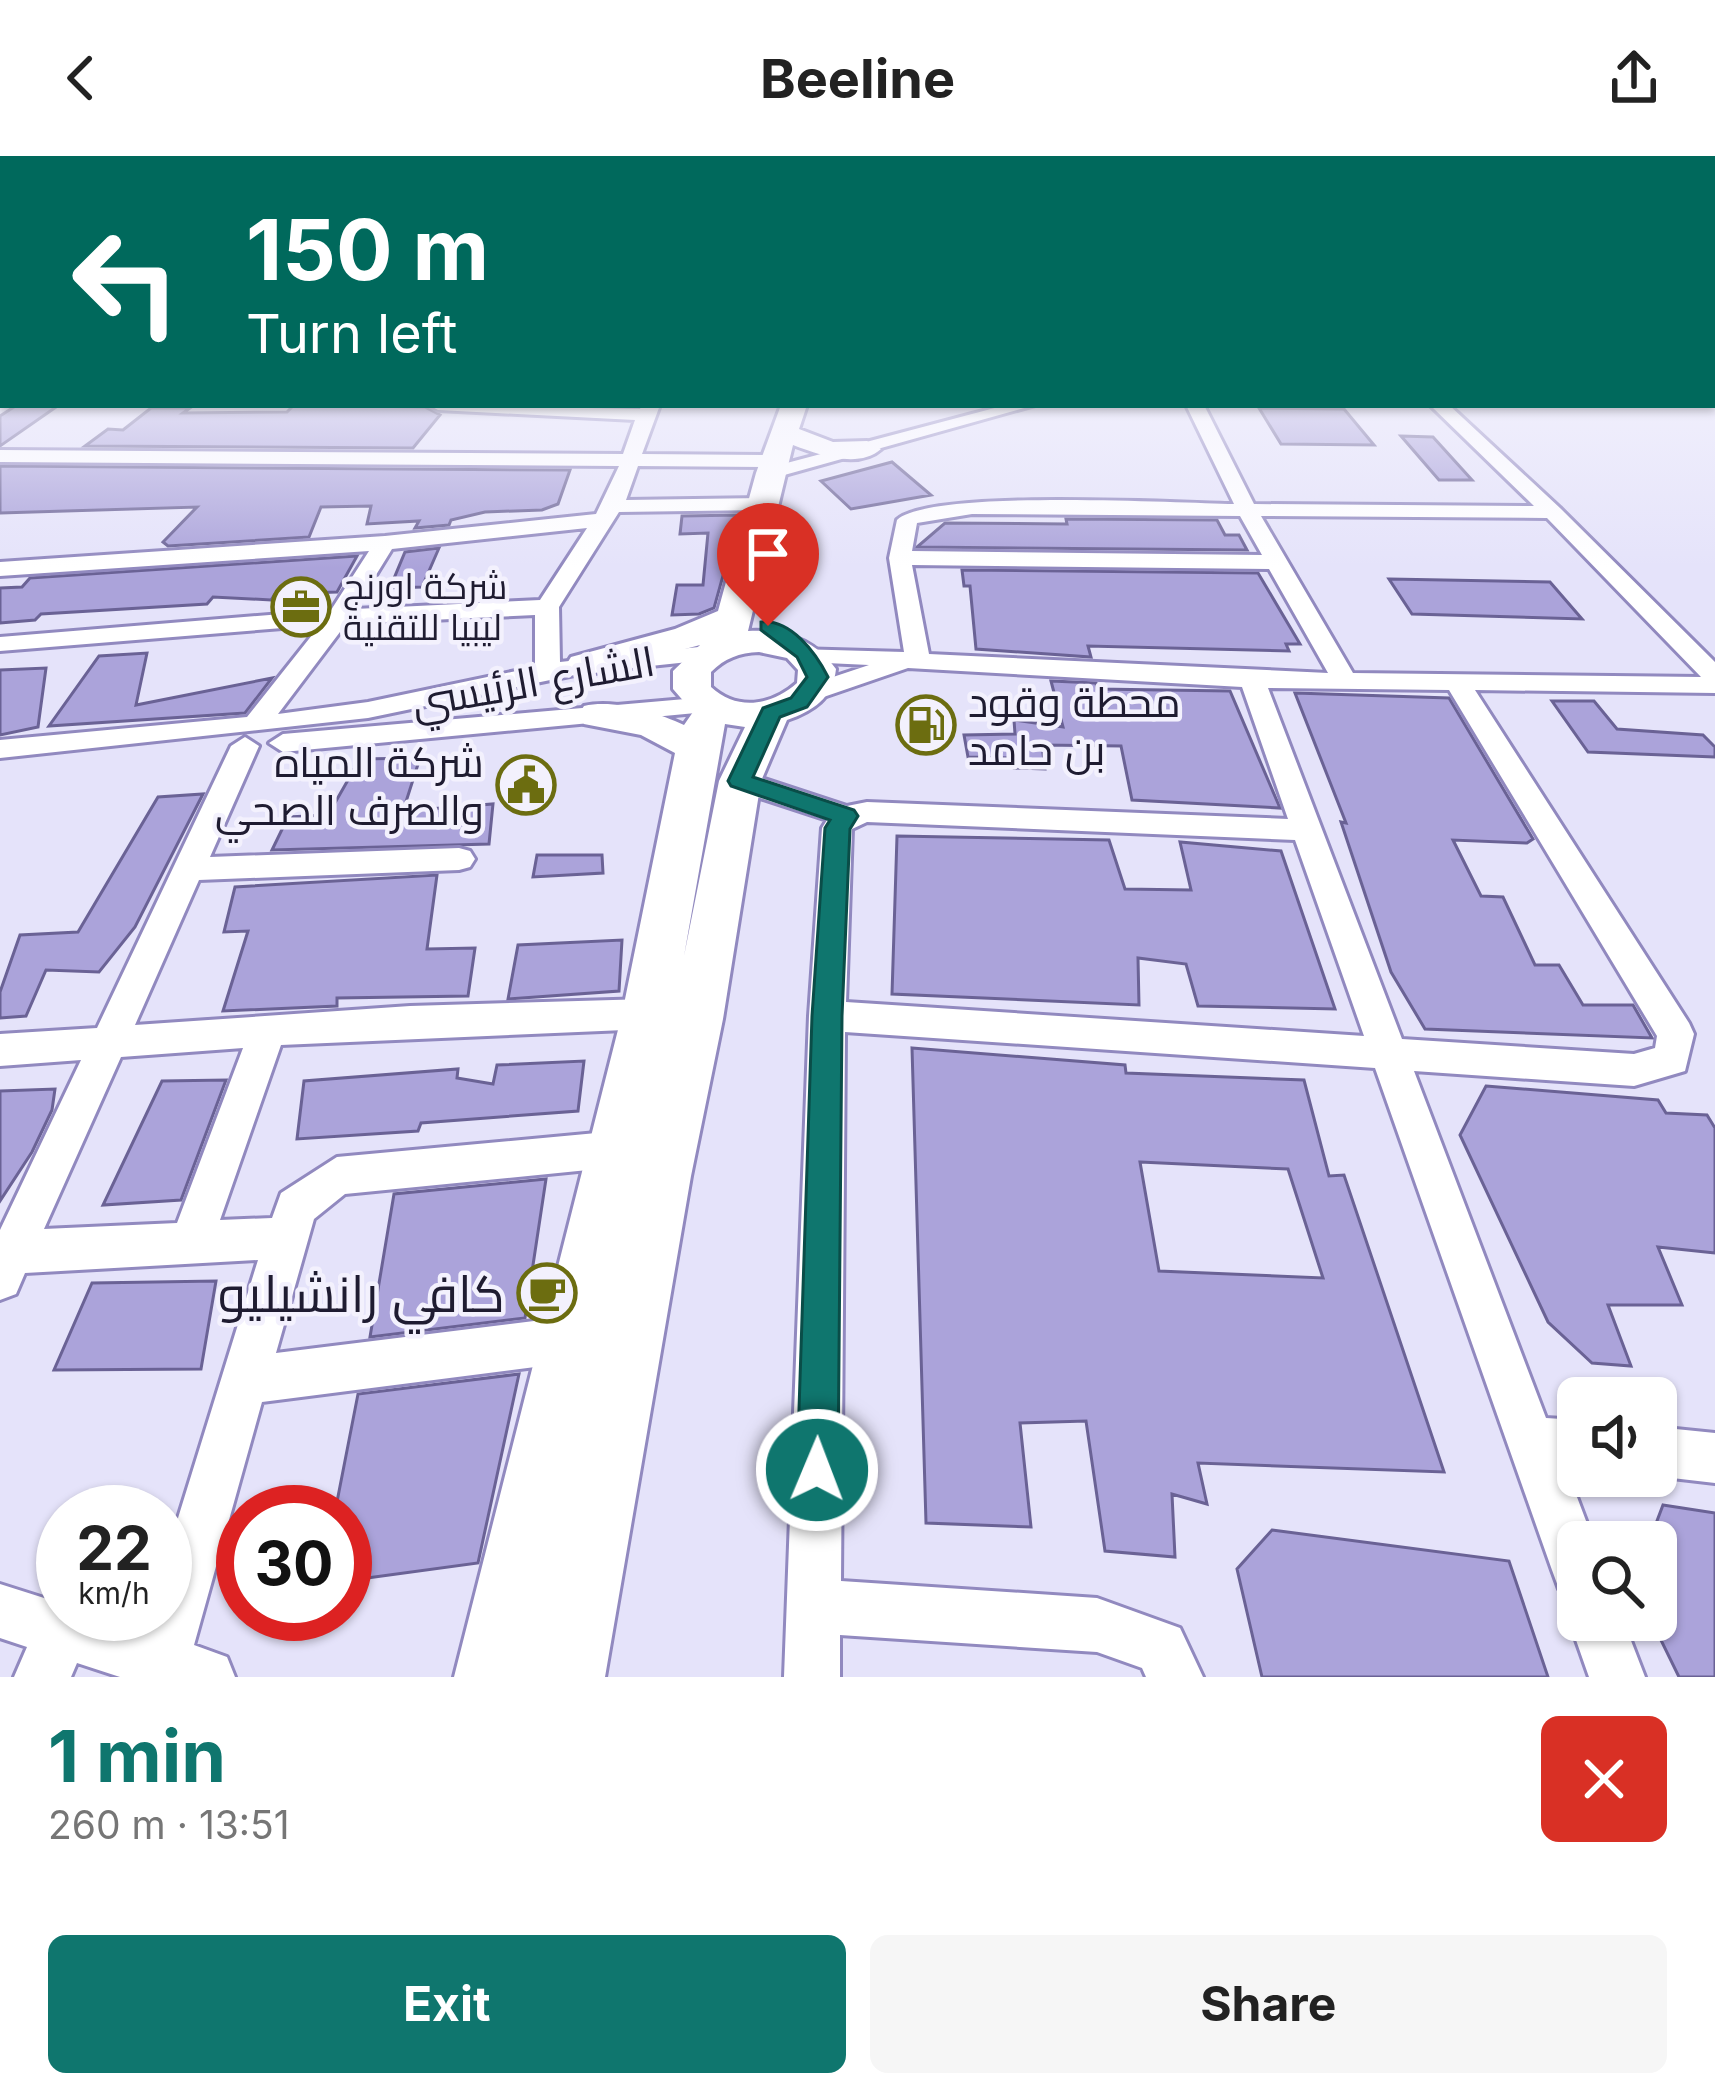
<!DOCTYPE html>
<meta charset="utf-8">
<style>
:root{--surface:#fff;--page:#f6f6f6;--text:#222;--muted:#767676;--accent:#0f766e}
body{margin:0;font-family:Inter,Cairo,sans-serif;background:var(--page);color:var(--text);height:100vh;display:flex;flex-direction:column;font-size:45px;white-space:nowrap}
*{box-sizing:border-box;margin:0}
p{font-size:39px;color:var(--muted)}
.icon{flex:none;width:66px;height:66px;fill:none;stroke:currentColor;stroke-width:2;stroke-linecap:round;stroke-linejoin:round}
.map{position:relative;height:1521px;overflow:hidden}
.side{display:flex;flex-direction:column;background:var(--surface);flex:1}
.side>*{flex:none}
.guide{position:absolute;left:0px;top:0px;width:1716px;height:252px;box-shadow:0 3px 9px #0004;background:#00695c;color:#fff;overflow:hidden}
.tools{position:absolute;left:1557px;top:1221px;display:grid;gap:24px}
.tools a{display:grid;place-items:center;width:120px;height:120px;border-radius:18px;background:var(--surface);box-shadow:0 3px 9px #0004;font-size:60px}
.speed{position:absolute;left:36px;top:1329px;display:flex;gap:24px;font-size:60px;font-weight:700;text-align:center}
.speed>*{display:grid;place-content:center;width:156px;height:156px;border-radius:50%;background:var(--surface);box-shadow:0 3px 9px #0004;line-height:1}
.speed small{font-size:30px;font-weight:400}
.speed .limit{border:18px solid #d22;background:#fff;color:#111}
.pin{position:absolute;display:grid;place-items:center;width:102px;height:102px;color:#fff;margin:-123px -51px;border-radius:50% 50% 50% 0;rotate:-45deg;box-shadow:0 0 12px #0007}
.pin .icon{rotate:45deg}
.me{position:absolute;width:132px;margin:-66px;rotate:1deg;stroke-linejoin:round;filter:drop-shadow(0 0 9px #0008)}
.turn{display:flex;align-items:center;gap:42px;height:252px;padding:0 48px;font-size:54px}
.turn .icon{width:156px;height:156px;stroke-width:2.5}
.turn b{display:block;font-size:84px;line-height:102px}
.round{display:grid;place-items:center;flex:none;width:126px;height:126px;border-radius:18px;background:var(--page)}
.head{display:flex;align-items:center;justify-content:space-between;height:204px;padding:0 48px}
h1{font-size:72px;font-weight:700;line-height:90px;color:var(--accent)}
.action{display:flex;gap:24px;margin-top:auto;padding:24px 48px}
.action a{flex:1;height:138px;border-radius:18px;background:var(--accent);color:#fff;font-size:48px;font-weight:700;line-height:138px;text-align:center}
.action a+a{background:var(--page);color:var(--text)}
header{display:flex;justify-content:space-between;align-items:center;height:156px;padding:0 48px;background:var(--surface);font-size:54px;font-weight:700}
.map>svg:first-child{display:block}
.building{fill:#aba3da;stroke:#6a6295;stroke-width:3;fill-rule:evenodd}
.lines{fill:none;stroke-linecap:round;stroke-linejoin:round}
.minor-casing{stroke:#9189bf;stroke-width:6}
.highway-casing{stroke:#9189bf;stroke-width:6}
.minor{fill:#fff;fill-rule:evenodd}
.highway{fill:#fff;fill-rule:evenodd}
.route{fill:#0f766e;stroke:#0a4d48;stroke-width:3}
.labels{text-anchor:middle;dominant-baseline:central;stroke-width:9;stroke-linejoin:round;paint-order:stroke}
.far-poi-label{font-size:36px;fill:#1f1c31;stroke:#f3f1fd;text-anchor:start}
.street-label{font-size:42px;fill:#1f1c31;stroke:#f3f1fd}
.poi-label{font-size:42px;fill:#1f1c31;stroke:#f3f1fd;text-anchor:start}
.near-poi-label{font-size:51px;fill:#1f1c31;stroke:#f3f1fd;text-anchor:end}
</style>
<header><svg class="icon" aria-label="back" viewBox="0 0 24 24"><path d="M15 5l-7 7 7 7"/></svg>Beeline<svg class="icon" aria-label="share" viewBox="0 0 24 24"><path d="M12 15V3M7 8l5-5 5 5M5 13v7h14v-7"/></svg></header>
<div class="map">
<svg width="1715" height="1521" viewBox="0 0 1715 1521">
<rect width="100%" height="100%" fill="#e5e3fa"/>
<!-- building -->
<path class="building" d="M17,249H59L0,290V260Z
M294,249L425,251L440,259L413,292L85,290L108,273L123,274L151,252H190L183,257L287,256Z
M1259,252L1344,253L1374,289L1281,288Z
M1401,280L1433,281L1472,324H1439Z
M892,306L931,339L851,353L821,325Z
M0,310L396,313L570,314L558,348L542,354L485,356L451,364L449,369L415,372L419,365L367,368L371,350L321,351L309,381L168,390L163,386L197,351L0,357Z
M740,359L714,452L699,458L672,459L677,429H703L708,377L680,378L682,360Z
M1066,363L1217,364L1225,379H1239L1247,394L917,391L945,367L1067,368Z
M439,392L422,431L390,432L405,396Z
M357,400L337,436L275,438L271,444L213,441L207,448L41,458L35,464L0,467V432L22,431L30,422Z
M962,414L1258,417L1300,488H1286L1289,495L1088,490L1091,501L976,493L970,430H964Z
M1389,423L1550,426L1582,463L1412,458Z
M147,497L136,549L272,522L245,557L49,570L99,500Z
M46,512L38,571L0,579V514Z
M1051,525L1096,527L1097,533L1230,535L1280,652L1132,644L1121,590L1042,589L1045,613L1014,612L1011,602L968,601L964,579L1015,578L1014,564L1063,571Z
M1295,537L1449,542L1533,683L1527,687L1453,684L1481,740L1503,741L1535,809H1559L1583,849H1633L1652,882L1425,873L1391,816L1341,666L1346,667Z
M1552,545H1594L1617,573L1703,579L1715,591V601L1588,596Z
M420,602L403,655L493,648L489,688L272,694L288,661L328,659L360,603Z
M203,638L135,771L99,816L46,814L26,860L0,862V836L20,779L78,776L158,641Z
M897,680L1109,684L1125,733L1191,734L1180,686L1281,695L1335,853L1198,850L1186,808L1138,802L1139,849L892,838Z
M537,699H602L603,717L533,721Z
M437,719L427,793L475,792L468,840L337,842V850L223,855L248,775L224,776L235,731Z
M622,784L619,835L508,843L518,789Z
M912,892L1125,909L1126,917L1304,924L1329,1020L1344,1019L1444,1316L1198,1307L1207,1348L1172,1338L1175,1401L1105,1395L1086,1265L1020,1267L1031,1371L926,1367ZM1140,1006L1288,1013L1323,1122L1159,1115Z
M584,905L578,955L421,967L418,975L297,983L304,925L458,913L457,922L493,928L497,909Z
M226,924L181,1044L103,1049L162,925Z
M1486,930L1658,944L1666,957L1707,959L1715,972V1097L1658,1091L1682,1149H1608L1631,1210L1592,1207L1548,1166L1460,979Z
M55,933L52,954L32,996L0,1045V935Z
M546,1023L525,1162L370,1181L394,1038Z
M216,1125L201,1213L54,1214L92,1127Z
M519,1218L478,1407L345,1425V1356H335L358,1238Z
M1663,1349L1715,1357V1521H1679L1656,1474V1386H1649Z
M1272,1374L1509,1405L1548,1521H1262L1237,1413Z"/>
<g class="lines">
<defs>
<path id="minor" d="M3,237V248L0,249V238Z
M429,249L640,253L642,249H660L642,298L775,299L782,301L783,308L1006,249H1035L770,323L760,317L771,311L638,310L626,344L762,342L772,348L762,354L619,356L559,451L560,506L708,490L721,498L717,503L584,517L368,562L0,602V584L247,561L320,469L0,495V481L331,454L369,395L0,420V406L385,380L596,358L619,310L0,306V294L623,298L635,264L438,254ZM587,372L540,444L355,453L392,393ZM535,459V511L368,546L278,558L346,468Z
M1186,249H1204L1254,348L1534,350L1430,249H1449L1560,352L1715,506V537L1475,534L1689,867L1694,878L1685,915L1634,930L1414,915L1546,1262L1578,1264V1314L1566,1312L1594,1386H1578V1440L1559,1433L1552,1414L1375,912L845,876L841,1425L1097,1442L1180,1472L1203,1521H1146L1142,1512L1097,1496L840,1479V1521H784L809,860L822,672L827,664L730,632L726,625L740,615L847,650L867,646L1288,663L1242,531L908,512L809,546L796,538L800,532L869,509L805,506L792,498L796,493L904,496L889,402L897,364C929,333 1176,347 1234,348ZM972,358L1240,360L1262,399L912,395L917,367ZM1261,360L1547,362L1701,521L1353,517ZM912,409L1269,413L1328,517L929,498ZM1268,532L1449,534L1657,880L1655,892L1634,898L1402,883ZM867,666L1295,684L1364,880L846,846L852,673Z
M708,541L717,543L721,549L717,555L283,596L269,587L283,578Z
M245,581L259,590L210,701L459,692L470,695L475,703L470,711L459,714L199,724L135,869L410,850L648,843L661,848L666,858L661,868L648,873L281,889L220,1064L272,1062L281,1037L337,1001L618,975L632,980L638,993L632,1006L618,1011L345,1038L314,1063L276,1197L574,1160L590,1167L597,1183L590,1199L574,1206L262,1246L194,1489L227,1501L235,1521H120L77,1507L71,1521H14L27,1491L0,1482V1428L63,1448V1458H96L143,1473L148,1458H165V1404L258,1104L25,1117L16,1138L0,1144V1074L81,904L0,910V878L97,872L231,590ZM243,892L177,1067L44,1073L121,901Z
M1656,1271L1715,1277V1327L1655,1320Z
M1577,1445L1578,1464H1623L1645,1521H1589L1569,1464Z"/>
<path id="highway" d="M781,249H807L799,273L833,286L867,285L881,293C859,313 819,299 793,289L748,475C784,473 814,483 836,513C833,542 813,555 787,564L761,625L723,863L691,1020L605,1521H454L622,858L675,597L641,579L584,568L578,559L584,550C614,543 656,556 684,569L693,556L673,533V515L700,489L584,520L571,517L566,509L571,501L675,473L718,455L756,317ZM759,496L787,502L798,514L797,527C771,550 737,555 711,531V516C725,502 739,497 759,496ZM725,568L745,571L719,625L684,800Z"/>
</defs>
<!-- minor casing -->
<use href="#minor" class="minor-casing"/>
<!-- highway casing -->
<use href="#highway" class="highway-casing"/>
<!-- minor -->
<use href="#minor" class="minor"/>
<!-- highway -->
<use href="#highway" class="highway"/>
</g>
<!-- sky -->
<linearGradient id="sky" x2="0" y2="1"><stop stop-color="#a9a4d5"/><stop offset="0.48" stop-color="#f3f2fd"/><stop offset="1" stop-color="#f3f2fd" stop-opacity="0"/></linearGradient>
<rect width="1715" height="412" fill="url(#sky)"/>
<!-- route -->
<path class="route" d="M761,466C791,463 816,497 828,521L807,551L780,561L753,621L854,654L858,660L850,673L842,860L838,1314L832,1328L817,1334L803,1328L797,1314L812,860L825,672L830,664L731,630L728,625L763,552L791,542L807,521L797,501L761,474Z"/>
<!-- icons -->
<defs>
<symbol id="office-ring" viewBox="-11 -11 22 22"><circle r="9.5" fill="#f3f1fd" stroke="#6c6d10" stroke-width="1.5"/><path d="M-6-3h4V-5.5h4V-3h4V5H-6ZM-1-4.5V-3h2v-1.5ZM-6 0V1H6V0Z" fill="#6c6d10"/></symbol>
<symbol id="fuel-ring" viewBox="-11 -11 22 22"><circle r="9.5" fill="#f3f1fd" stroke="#6c6d10" stroke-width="1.5"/><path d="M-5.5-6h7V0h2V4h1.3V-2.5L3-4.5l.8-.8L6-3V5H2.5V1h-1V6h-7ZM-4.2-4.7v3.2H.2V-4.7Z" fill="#6c6d10"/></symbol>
<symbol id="civic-ring" viewBox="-11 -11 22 22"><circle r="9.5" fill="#f3f1fd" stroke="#6c6d10" stroke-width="1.5"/><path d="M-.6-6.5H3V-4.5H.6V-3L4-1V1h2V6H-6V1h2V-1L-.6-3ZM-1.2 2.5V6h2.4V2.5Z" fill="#6c6d10"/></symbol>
<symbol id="cafe-ring" viewBox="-11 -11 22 22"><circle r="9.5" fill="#f3f1fd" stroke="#6c6d10" stroke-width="1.5"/><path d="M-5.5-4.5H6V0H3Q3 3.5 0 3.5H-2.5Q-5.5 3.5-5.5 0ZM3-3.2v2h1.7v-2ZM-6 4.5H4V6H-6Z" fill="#6c6d10"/></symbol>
</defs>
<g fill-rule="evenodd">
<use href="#office-ring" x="268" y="418" width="66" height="66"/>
<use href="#fuel-ring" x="893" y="536" width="66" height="66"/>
<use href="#civic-ring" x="493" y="596" width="66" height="66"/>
<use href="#cafe-ring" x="514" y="1104" width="66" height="66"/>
</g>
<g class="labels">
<!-- far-poi labels -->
<g class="far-poi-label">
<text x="343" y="430">شركة اورنج<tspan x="343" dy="41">ليبيا للتقنية</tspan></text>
</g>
<!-- street labels -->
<g class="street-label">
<text transform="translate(533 525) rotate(-10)">الشارع الرئيسي</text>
</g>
<!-- poi labels -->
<g class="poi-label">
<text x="968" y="545">محطة وقود<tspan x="968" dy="48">بن حامد</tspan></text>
<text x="484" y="605" text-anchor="end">شركة المياه<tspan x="484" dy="48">والصرف الصحي</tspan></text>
</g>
<!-- near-poi labels -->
<g class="near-poi-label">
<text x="505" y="1137">كافي رانشيليو</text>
</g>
</g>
</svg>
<div class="tools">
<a><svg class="icon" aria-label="sound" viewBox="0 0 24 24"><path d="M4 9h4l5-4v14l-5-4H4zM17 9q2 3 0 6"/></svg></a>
<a><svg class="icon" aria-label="search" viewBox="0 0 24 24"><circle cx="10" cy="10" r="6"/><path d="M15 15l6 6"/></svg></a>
</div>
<div class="speed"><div>22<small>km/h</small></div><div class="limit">30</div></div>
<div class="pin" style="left:768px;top:470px;background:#d93025"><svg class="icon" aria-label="arrive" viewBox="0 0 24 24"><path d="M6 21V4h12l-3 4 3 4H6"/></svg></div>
<svg class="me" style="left:817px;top:1314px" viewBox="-20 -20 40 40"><circle r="17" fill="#0f766e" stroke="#fff" stroke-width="3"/><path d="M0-11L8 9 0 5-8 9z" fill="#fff"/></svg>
<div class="guide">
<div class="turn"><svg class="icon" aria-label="left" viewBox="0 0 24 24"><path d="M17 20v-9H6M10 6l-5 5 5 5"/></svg><div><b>150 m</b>Turn left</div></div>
</div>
</div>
<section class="side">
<div class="head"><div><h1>1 min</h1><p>260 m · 13:51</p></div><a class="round" style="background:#d93025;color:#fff"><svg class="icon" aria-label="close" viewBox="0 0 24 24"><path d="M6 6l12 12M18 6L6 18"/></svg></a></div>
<div class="action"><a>Exit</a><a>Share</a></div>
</section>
